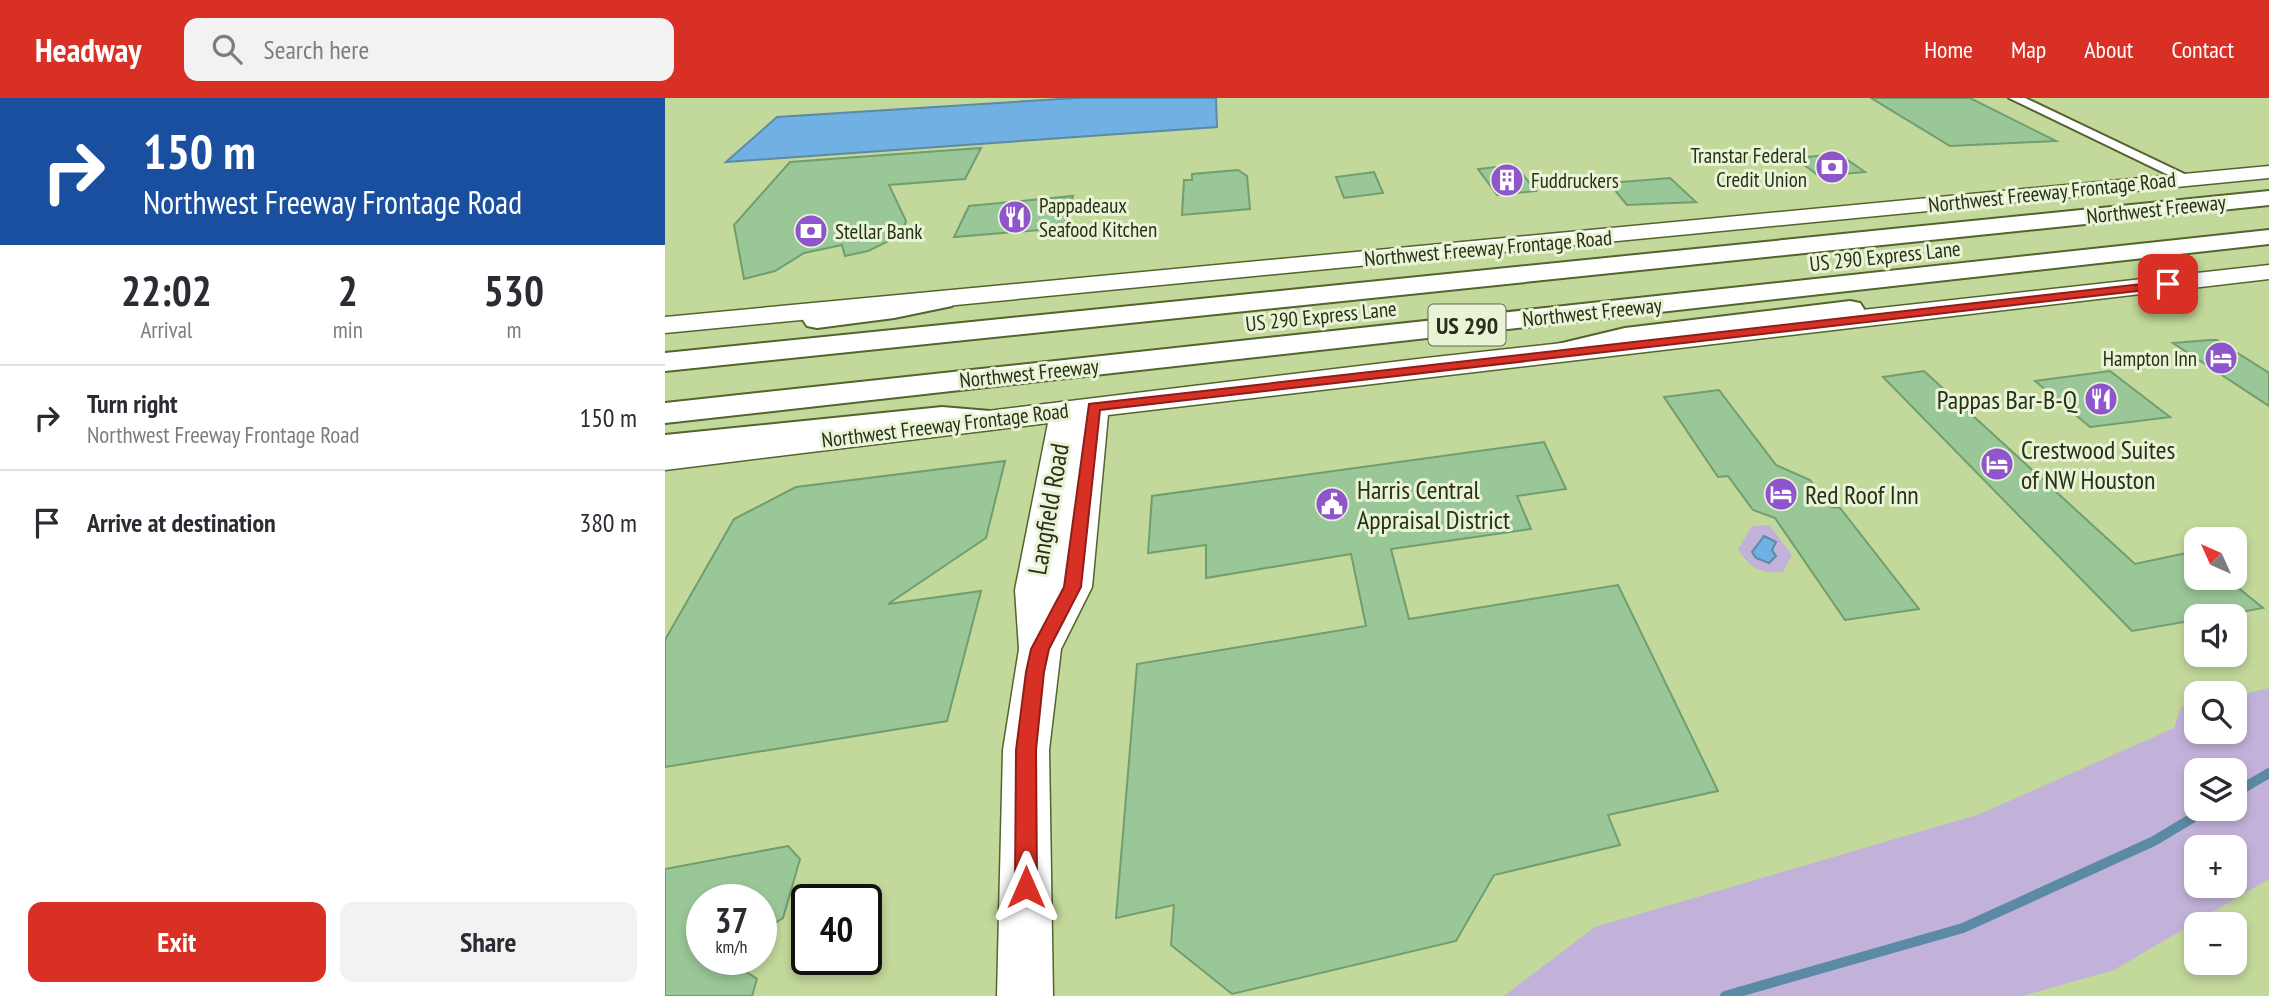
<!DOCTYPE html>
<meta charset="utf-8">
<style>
:root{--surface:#fff;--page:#f2f2f3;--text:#2b2b33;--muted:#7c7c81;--line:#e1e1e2;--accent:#d93025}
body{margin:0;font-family:"PT Sans Narrow",sans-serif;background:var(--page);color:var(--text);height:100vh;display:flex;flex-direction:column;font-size:26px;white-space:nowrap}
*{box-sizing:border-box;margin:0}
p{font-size:23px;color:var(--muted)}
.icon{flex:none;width:38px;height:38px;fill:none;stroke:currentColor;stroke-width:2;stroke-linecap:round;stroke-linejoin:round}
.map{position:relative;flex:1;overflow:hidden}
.side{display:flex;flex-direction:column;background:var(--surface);width:665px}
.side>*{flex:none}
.banner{background:#1a4fa0;color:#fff;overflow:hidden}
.needle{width:46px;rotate:315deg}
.tools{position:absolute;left:1519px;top:429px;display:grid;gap:14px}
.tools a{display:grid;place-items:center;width:63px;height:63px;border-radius:14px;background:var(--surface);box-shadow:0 4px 10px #0003;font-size:35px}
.speed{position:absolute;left:21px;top:786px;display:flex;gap:14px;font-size:35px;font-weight:700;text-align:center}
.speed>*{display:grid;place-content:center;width:91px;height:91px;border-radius:50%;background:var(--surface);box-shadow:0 4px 10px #0003;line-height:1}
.speed small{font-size:18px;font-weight:400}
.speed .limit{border:4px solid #111;border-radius:10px;background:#fff;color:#111}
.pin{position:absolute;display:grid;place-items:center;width:60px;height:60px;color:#fff;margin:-30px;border-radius:14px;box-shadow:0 4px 10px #0006}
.me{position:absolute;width:77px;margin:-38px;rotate:0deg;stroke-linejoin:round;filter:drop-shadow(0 0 5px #0008)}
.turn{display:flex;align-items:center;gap:24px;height:147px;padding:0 28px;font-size:32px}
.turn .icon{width:91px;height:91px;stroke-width:2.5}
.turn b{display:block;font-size:49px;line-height:60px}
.eta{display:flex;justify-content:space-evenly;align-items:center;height:119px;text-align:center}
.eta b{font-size:42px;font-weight:700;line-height:49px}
.cta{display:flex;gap:14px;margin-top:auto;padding:14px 28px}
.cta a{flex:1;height:80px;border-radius:14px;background:var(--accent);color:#fff;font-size:28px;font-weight:700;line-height:80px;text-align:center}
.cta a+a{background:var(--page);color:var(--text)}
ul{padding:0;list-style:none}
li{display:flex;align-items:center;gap:21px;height:105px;padding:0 28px;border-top:2px solid var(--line)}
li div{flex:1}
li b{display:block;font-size:26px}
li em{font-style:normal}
header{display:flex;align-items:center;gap:42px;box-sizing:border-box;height:98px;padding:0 35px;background:var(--accent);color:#fff}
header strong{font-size:33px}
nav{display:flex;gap:38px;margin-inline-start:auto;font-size:24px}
.search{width:490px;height:63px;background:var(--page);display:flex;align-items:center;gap:18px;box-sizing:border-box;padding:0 24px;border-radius:14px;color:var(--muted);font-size:26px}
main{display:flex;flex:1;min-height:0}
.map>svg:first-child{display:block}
.green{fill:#c2b2da;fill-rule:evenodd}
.water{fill:#71b0e2;stroke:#5b8aa5;stroke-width:2}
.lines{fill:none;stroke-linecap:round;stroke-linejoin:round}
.stream{stroke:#5b8aa5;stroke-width:10}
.building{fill:#9ac797;stroke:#719e6f;stroke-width:2}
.street-casing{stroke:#53642c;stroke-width:4}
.secondary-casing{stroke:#53642c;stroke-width:3}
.highway-casing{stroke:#53642c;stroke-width:4}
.street{fill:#fff;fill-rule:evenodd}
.secondary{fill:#fff;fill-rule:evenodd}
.highway{fill:#fff;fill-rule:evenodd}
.route{fill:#d93025;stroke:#8d1f18;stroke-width:2}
.labels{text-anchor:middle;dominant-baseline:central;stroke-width:6;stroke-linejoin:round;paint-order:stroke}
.far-poi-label{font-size:21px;fill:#283018;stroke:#e9f4d6;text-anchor:start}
.far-street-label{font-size:21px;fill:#283018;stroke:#e9f4d6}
.shield{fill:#e9f4d6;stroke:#626b51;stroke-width:2}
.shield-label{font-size:24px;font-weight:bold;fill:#283018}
.poi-label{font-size:26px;fill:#283018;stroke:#e9f4d6;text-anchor:start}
.street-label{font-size:26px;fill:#283018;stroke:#e9f4d6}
</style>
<header>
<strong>Headway</strong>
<div class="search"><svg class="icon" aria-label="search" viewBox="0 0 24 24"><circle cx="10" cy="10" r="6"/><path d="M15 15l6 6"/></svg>Search here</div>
<nav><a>Home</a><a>Map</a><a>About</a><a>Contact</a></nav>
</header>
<main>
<section class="side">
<div class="banner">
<div class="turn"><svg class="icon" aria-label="right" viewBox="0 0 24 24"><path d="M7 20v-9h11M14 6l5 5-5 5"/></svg><div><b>150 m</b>Northwest Freeway Frontage Road</div></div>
</div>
<div class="eta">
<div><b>22:02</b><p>Arrival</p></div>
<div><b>2</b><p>min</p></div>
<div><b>530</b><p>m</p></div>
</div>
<ul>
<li><svg class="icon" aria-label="right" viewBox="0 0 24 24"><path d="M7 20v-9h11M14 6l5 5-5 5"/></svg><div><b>Turn right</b><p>Northwest Freeway Frontage Road</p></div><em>150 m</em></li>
<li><svg class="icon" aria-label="arrive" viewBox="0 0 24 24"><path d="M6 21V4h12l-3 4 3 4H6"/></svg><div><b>Arrive at destination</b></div><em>380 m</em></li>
</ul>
<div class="cta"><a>Exit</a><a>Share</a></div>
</section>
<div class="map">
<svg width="1604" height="898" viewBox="0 0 1604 898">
<rect width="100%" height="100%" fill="#c3d89b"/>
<!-- green -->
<path class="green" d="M1104,427L1127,457L1118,474C1095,476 1085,470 1073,451L1087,428Z
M1604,590V781L1449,872L1357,898H839L930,829L1315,716L1509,630L1516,609L1531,606V634H1570V598ZM1531,672H1570V710H1531ZM1531,749H1570V788H1531Z"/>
<!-- water -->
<path class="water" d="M411,0H551L552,29L61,64L112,19Z
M1099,438L1111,444L1107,452L1111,458L1104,465L1091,460L1087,454Z"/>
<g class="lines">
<!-- stream -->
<path class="stream" d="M1570,695L1604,675
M1060,898L1298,830L1489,743L1544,710"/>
</g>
<!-- building -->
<path class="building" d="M1206,0H1305L1391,43L1285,48Z
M316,50L300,81L224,87L241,123L238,132L226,142L203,153L180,158L177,147L139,155L110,173L79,181L69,127L125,64Z
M1174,56L1200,74L1154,78L1130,60Z
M850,67L871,93L832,97L813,71Z
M573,72L582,78L585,111L517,117L519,82H527V76Z
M709,74L718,95L679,100L671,79Z
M1005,80L1031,104L962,107L944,85Z
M408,98L398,130L289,139L304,108Z
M1545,242H1552L1604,275V308L1508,245Z
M1259,273L1470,466L1531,453V480H1561L1598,510L1553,518H1531V522L1467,533L1218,279Z
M1445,273L1505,319L1425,329L1370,283Z
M1054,292L1111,367L1145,382L1166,409L1175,410L1254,511L1180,522L1110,420L1088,412L1063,378L1053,379L999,299Z
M879,344L901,391L852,398L866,431L726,451L744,521L953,487L1053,693L943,717L955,747L829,777L791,843L567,896L506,847L509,807L451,820L472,566L701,528L686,456L541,480V447L483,455L487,398Z
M340,363L321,440L223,506L316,493L282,623L0,669V542L69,421L131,389Z
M123,748L135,761L118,820L96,834V802H37V861H77L74,869L92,881L87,898H0V771Z"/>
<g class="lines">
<defs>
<path id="street" d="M1344,0H1360L1530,81L1528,84H1518Z"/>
<path id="secondary" d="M1604,68V80L0,235V219Z
M1604,167V181L443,317L427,489L396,551L384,652L388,898H332L338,652L354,551L350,492L383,325L0,372V352L761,260Z"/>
<path id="highway" d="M1604,93V107L0,273V255Z
M1604,132V146L0,325V305Z
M277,194L287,196L291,202L287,208L229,220L152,230L142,228L138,222L142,216L152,214Z
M1185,203L1195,205L1199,211L1195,217L960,248L899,262L889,259L884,253L889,247L960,230Z
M277,309L337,314L341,321L337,328L325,331L277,329L0,357V337Z"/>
</defs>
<!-- street casing -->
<use href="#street" class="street-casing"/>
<!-- secondary casing -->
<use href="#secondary" class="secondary-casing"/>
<!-- highway casing -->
<use href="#highway" class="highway-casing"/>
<!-- street -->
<use href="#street" class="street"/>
<!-- secondary -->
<use href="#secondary" class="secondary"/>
<!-- highway -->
<use href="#highway" class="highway"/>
</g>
<!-- route -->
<path class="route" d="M1503,183L1508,186L1507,189L435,312L416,489L384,551L379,574L371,652L372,789L369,796L361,799L353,796L350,789L351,652L361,574L366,551L399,489L424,306Z"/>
<!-- icons -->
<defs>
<symbol id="bank-disc" viewBox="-11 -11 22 22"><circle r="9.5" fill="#8e55cc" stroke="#e9f4d6"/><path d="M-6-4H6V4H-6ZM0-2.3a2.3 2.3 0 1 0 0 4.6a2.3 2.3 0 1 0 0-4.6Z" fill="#fff"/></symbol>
<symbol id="building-disc" viewBox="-11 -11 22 22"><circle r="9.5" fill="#8e55cc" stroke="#e9f4d6"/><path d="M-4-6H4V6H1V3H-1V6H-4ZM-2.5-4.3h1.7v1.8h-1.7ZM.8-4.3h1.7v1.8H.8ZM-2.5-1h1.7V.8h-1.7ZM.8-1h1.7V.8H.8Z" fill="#fff"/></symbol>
<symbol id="restaurant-disc" viewBox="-11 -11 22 22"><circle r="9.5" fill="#8e55cc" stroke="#e9f4d6"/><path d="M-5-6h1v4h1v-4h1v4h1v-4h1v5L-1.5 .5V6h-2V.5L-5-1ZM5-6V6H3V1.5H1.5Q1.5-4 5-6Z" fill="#fff"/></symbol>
<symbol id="hotel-disc" viewBox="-11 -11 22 22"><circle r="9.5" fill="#8e55cc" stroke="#e9f4d6"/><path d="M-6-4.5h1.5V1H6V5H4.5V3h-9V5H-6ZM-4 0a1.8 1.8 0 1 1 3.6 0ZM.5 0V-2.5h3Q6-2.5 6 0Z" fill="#fff"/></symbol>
<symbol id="civic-disc" viewBox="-11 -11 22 22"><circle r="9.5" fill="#8e55cc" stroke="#e9f4d6"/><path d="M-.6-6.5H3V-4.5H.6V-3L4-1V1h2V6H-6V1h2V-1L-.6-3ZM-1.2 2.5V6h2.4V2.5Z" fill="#fff"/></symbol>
</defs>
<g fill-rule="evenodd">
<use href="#bank-disc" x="1148" y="50" width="38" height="38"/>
<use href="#building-disc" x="823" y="63" width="38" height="38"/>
<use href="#restaurant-disc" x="331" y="100" width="38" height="38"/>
<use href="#bank-disc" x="127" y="114" width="38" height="38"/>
<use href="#hotel-disc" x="1537" y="241" width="38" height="38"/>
<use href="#restaurant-disc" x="1417" y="282" width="38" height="38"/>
<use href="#hotel-disc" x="1313" y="347" width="38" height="38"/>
<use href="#hotel-disc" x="1097" y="377" width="38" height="38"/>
<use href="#civic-disc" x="648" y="387" width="38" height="38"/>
</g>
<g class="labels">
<!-- far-poi labels -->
<g class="far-poi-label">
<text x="1142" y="57" text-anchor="end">Transtar Federal<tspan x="1142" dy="24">Credit Union</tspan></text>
<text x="866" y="82">Fuddruckers</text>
<text x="374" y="107">Pappadeaux<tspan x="374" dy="24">Seafood Kitchen</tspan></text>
<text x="170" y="133">Stellar Bank</text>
<text x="1532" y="260" text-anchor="end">Hampton Inn</text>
</g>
<!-- far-street labels -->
<g class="far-street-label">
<text transform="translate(1387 94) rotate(-6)">Northwest Freeway Frontage Road</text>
<text transform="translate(1491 111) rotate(-6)">Northwest Freeway</text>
<text transform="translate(823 150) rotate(-5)">Northwest Freeway Frontage Road</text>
<text transform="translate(1220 158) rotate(-6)">US 290 Express Lane</text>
<text transform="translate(927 214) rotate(-6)">Northwest Freeway</text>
<text transform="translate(656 218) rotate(-6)">US 290 Express Lane</text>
<text transform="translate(364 275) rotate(-6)">Northwest Freeway</text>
<text transform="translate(280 327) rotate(-7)">Northwest Freeway Frontage Road</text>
</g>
<!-- shield labels -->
<rect class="shield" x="763.5" y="206.5" width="77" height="41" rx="5"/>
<g class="shield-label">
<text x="802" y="227">US 290</text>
</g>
<!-- poi labels -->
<g class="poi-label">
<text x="1412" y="301" text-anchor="end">Pappas Bar-B-Q</text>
<text x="1356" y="351">Crestwood Suites<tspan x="1356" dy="30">of NW Houston</tspan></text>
<text x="692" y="391">Harris Central<tspan x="692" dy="30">Appraisal District</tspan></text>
<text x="1140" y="396">Red Roof Inn</text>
</g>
<!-- street labels -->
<g class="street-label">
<text transform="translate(383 411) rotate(-80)">Langfield Road</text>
</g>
</g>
</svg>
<div class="tools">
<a><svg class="needle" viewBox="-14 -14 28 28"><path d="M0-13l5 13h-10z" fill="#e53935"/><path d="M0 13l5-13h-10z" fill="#7c7c81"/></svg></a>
<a><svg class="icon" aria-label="sound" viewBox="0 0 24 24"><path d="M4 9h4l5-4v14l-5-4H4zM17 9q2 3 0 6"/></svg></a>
<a><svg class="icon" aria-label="search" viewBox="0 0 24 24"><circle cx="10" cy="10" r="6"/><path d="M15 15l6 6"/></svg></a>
<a><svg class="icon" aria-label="layers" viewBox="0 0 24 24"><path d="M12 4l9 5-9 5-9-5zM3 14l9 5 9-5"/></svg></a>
<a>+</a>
<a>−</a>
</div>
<div class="speed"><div>37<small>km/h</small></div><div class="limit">40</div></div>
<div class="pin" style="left:1503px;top:186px;background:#d93025"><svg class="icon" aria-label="arrive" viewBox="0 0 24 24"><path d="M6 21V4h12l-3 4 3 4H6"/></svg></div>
<svg class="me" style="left:361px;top:789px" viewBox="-20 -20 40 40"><path d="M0-17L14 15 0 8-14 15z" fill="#d93025" stroke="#fff" stroke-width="4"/></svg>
</div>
</main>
